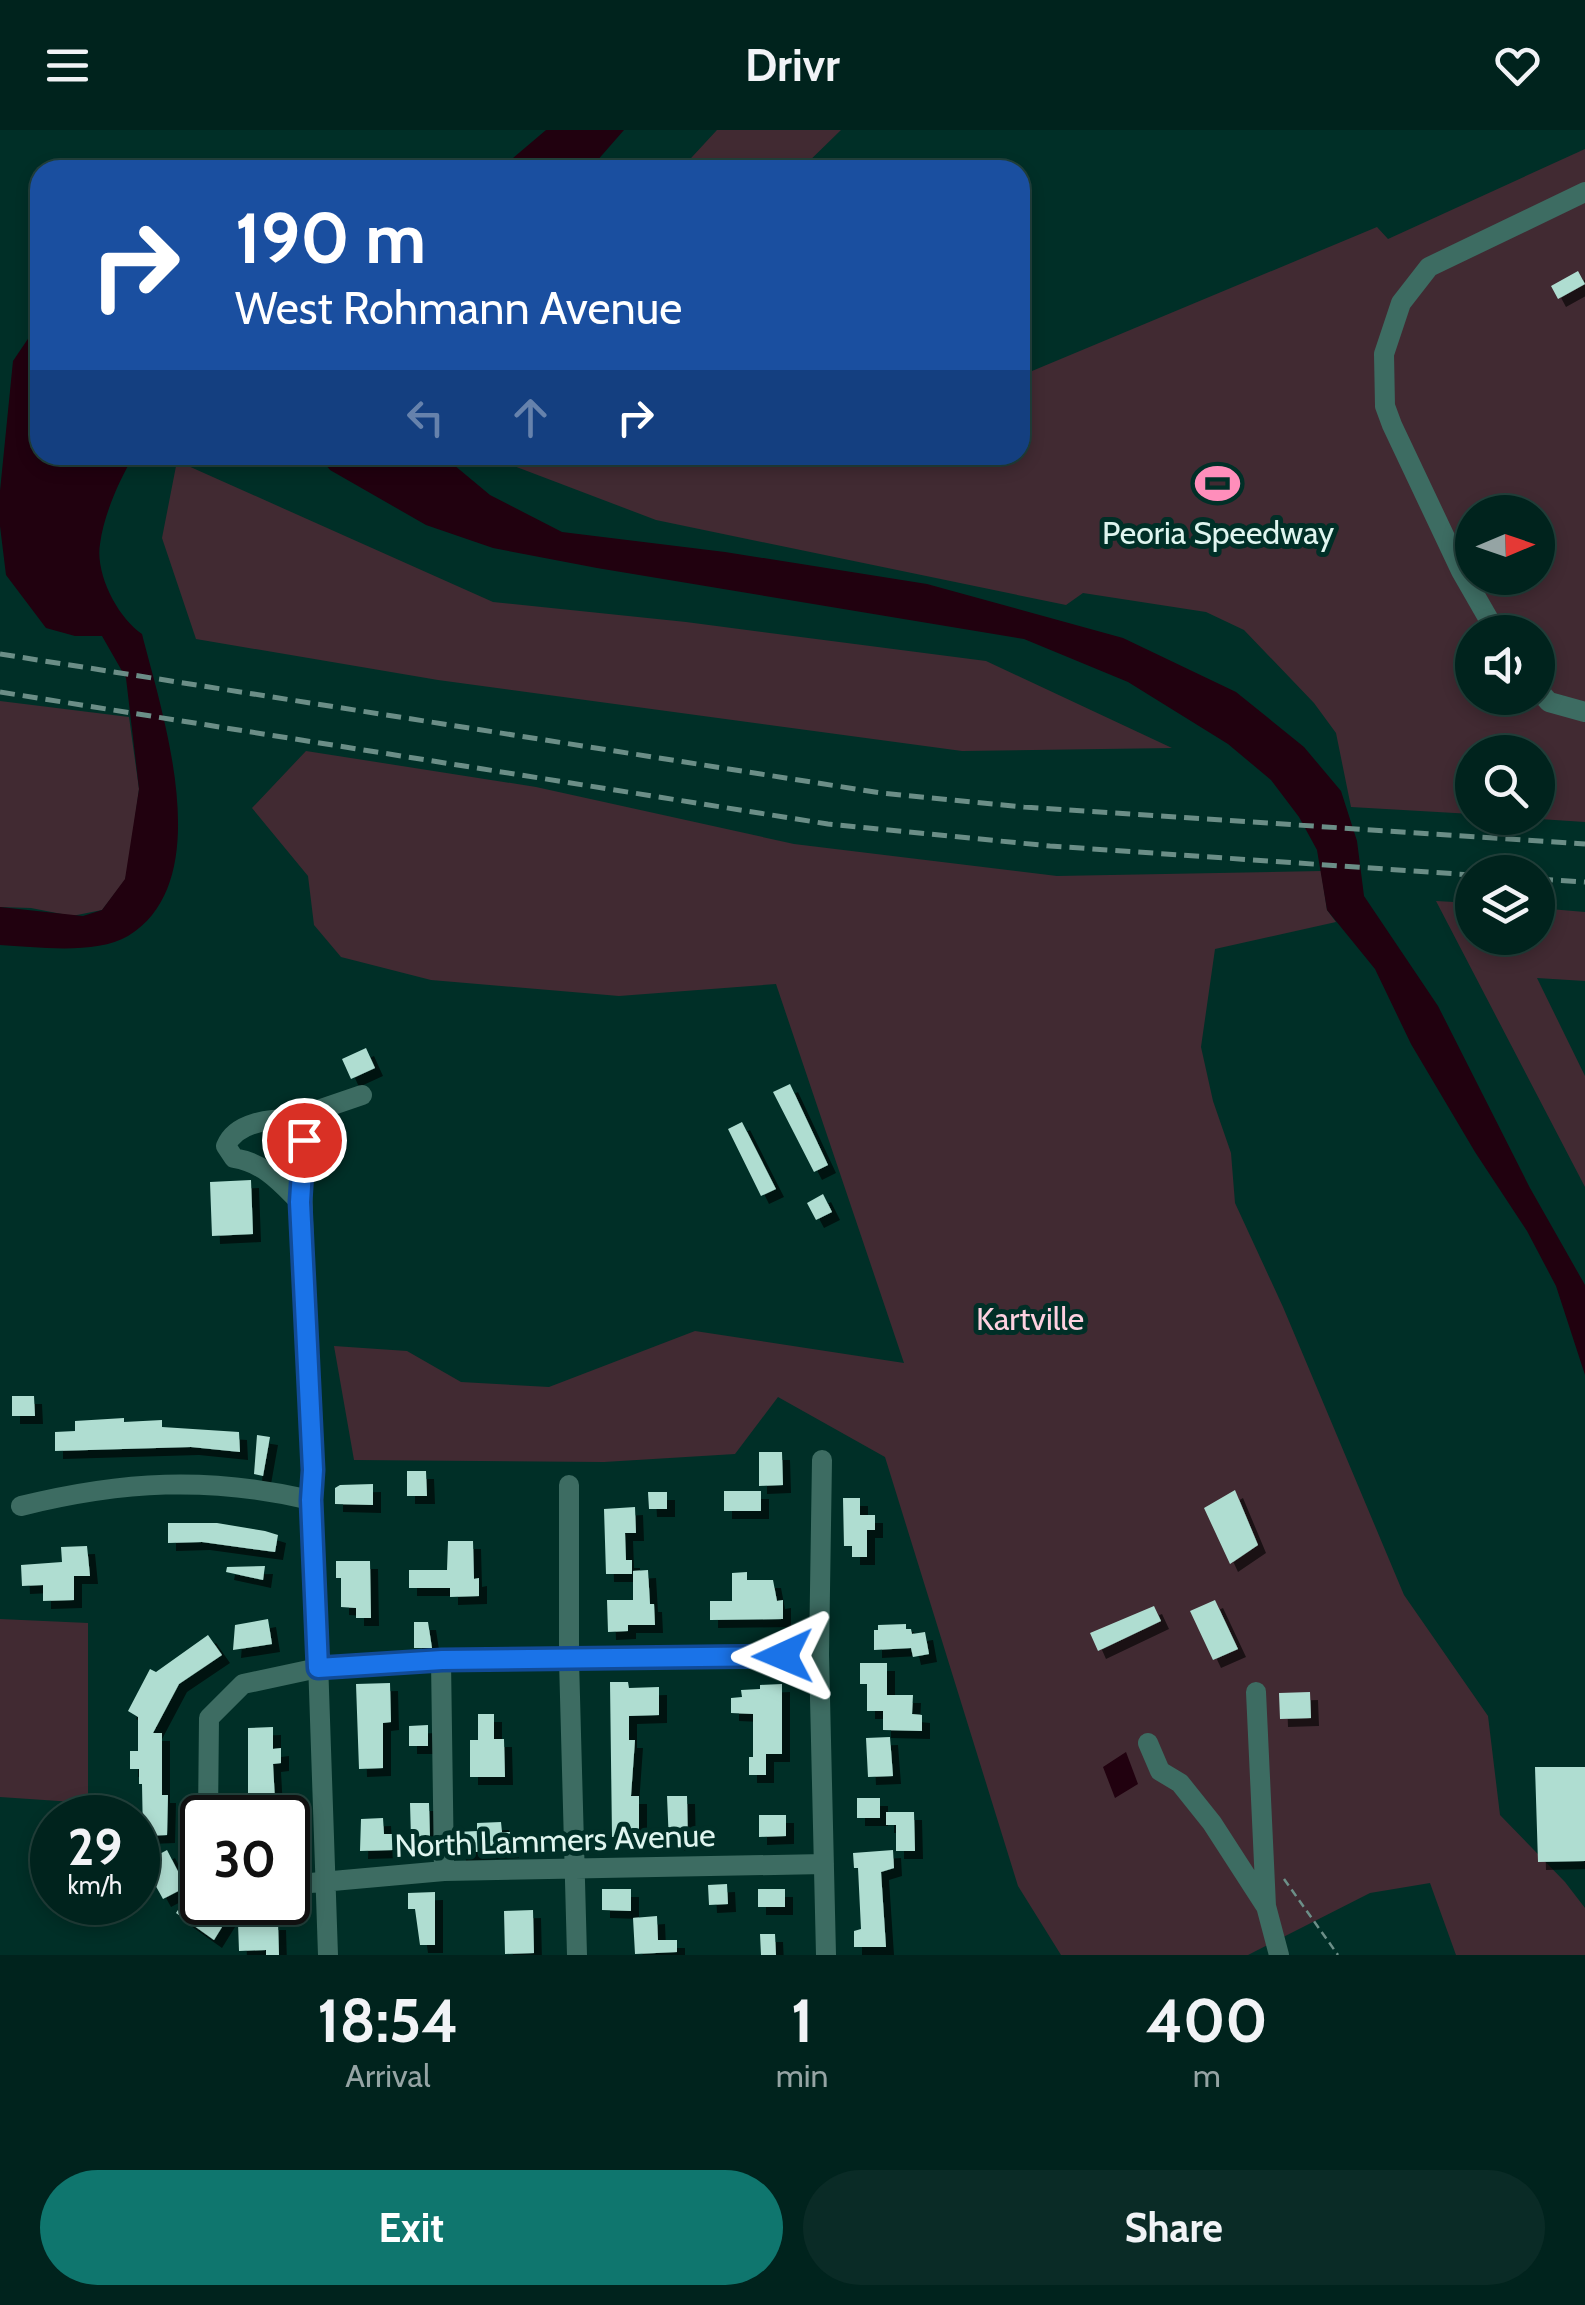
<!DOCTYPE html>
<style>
:root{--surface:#00231d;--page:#0a2b26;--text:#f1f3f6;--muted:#95a4a4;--line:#22403b;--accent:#0f766e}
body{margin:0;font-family:Cabin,sans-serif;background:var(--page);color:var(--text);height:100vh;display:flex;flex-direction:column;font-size:38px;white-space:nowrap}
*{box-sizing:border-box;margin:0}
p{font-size:32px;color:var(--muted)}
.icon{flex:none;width:55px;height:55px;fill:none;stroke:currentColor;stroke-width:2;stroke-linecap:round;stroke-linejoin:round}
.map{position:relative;height:1825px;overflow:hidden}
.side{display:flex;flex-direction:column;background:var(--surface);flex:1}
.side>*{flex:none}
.top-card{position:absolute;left:30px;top:30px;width:1000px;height:305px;border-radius:30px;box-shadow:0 5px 15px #0003,0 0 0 2px var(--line);background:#1a4fa0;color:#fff;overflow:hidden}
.needle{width:65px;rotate:88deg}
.buttons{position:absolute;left:1455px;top:365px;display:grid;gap:20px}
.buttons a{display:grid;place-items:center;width:100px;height:100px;border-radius:50%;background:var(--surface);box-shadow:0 5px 15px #0003,0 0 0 2px var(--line);font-size:50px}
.speed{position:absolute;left:30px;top:1665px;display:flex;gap:20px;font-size:50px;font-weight:700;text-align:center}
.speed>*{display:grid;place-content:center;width:130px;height:130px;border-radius:50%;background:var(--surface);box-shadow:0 5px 15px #0003,0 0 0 2px var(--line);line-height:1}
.speed small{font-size:25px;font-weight:400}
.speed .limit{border:5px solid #111;border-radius:15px;background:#fff;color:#111}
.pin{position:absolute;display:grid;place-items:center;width:85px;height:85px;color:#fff;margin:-42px;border:5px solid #fff;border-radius:50%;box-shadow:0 2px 10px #0007}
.me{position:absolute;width:110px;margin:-55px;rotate:269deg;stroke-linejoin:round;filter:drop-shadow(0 0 8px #0008)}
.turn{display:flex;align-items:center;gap:35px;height:210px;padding:0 40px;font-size:45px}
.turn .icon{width:130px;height:130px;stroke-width:2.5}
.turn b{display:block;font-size:70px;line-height:85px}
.lanes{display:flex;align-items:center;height:95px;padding:0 40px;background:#0003;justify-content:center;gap:50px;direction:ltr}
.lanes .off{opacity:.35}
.eta{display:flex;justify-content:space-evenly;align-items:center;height:170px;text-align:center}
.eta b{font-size:60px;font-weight:700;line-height:70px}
.primary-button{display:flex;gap:20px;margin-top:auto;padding:20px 40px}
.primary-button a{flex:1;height:115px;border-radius:60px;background:var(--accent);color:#fff;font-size:40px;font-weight:700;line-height:115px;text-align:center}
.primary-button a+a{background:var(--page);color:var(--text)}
header{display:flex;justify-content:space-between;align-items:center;height:130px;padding:0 40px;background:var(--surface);font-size:45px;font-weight:700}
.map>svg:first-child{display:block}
.green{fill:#412a32;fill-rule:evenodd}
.water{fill:#21010f}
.building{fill:#afddd1;filter:url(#shadow)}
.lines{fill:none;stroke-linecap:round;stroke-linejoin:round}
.path{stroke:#6c8f88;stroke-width:2.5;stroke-dasharray:8 5;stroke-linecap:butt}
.minor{stroke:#3d6c62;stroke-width:20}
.rail{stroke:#6b8e87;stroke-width:5;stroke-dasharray:15 8;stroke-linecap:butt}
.route-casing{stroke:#114b97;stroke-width:25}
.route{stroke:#1a73e8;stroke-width:18}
.labels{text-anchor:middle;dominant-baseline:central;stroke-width:10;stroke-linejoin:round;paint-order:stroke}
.poi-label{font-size:32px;fill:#dff5ef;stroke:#002f27}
.park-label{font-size:32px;fill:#fed0e0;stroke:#002f27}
.street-label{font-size:32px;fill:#dff5ef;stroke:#002f27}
</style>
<header><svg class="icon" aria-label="menu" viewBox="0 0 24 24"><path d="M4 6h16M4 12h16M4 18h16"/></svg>Drivr<svg class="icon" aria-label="heart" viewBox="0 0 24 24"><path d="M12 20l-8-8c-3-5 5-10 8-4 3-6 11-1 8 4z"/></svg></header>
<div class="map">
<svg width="1585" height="1825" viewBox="0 0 1585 1825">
<defs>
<filter id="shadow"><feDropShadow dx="8" dy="8" stdDeviation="0" flood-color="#0009"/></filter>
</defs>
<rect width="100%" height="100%" fill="#002f27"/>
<!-- green -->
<path class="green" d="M717,0H841L800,40H680Z
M1585,19V692L1524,688H1538V622H1472V684L1351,677L1336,603L1314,573L1244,500L1206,482L1083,463L1066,475L656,390L485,325H1020V246L1377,97L1388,109ZM1472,382H1538V448H1472ZM1472,502H1538V568H1472Z
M177,331L493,472L686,492L986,531L1172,618L962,621L438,550L196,509L162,408Z
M0,571L129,587L139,659L129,733L125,750L102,780L72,786L31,778L0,777Z
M306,621L536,657L794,714L1057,746L1321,741L1327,780L1336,792L1215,819L1201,917L1213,971L1231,1023L1235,1073L1283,1177L1404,1465L1488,1586L1500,1685L1565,1752L1585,1778V1825H1456L1430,1753L1370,1763L1248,1825H1061L1018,1756L885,1327L778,1267L735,1324L604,1332L354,1330L334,1216L407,1221L461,1252L549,1257L695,1201L904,1233L776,854L619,866L431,850L341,827L314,795L308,746L252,678Z
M1436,771L1472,773V808H1538V778L1585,782V851L1537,848L1585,946V1057Z
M0,1489L88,1493V1673L0,1667Z"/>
<!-- water -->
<path class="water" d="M546,0H624L589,40H499Z
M40,191V325H134C119,351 104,384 100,414C95,444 118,488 142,504C162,584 219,751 128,806C96,825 37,817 0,815V777L83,786L102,780L125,749L139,659L126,548L102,506H75L46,498L6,445L0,396V361L13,231Z
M318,325H442L490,365L562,402L725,422L927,454L1123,508L1236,562L1304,617L1341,661L1357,711L1364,766L1438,876L1530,1058L1585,1155V1245L1556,1156L1527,1101L1475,1022L1411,914L1375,839L1327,780L1317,720L1299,687L1271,650L1228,614L1128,552L1024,509L597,438L493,418L426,395L330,340Z
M1126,1622L1138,1654L1115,1668L1103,1637Z"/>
<!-- building -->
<path class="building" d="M1578,141L1585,154L1558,169L1551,156Z
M366,918L375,938L351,949L342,929Z
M790,954L828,1035L814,1042L773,962Z
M742,992L776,1059L761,1066L728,999Z
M251,1050L253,1104L212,1106L210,1052Z
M823,1064L832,1082L816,1090L807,1073Z
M12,1266H34L35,1286H12Z
M124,1288V1292L162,1290V1297L239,1302L240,1322L191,1317L55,1321V1302L75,1301V1291Z
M257,1305L270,1307L263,1346L254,1344Z
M759,1322H782L783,1355L759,1356Z
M407,1341H426L427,1366H407Z
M373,1354V1375L335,1374V1358L340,1355Z
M1235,1360L1258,1415L1230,1434L1204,1378Z
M724,1361H761V1381H724Z
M648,1362H667V1379H649Z
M843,1368H860V1385H875V1400H867V1427H852V1416H844Z
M635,1377L636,1403H625L626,1430H632V1444H606L604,1379Z
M168,1393H217L265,1401L278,1405L275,1422L202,1412L168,1413Z
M448,1411H473L474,1449L479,1448V1466L450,1467V1458H409V1440H447Z
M87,1416L90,1446H74V1470L43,1471V1455L22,1456L21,1435L62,1432L61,1417Z
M336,1431H370L371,1488H356V1478L341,1477V1448H336Z
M265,1436L263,1450L226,1442L227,1437Z
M648,1440L650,1474H654L655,1495H628V1501L608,1502L607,1470H633V1441Z
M747,1442V1450H773L777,1471L783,1470V1489L710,1490V1471H732V1443Z
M1215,1470L1238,1519L1213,1530L1190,1481Z
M1154,1476L1161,1491L1098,1521L1090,1503Z
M268,1489L272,1514L233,1520L235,1495Z
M414,1492H428L432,1518H414Z
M906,1494V1499H911L912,1504L925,1502L929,1524L913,1527L911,1518L874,1520V1500H878V1495Z
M208,1505L222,1525L179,1554L153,1603H162V1665H168L167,1705L143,1706L142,1654H139V1639H130V1621H138V1587L128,1581L150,1539L156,1542Z
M860,1533H887V1565H913L912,1584L922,1585V1601L883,1600V1581H867V1554H860Z
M610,1552H628L629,1558L659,1557V1585L629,1586V1610H635L631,1666H639V1707H612Z
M390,1553L391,1592L383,1593V1638L359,1639L356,1554Z
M782,1554V1624H766V1645H749V1627H753V1584L731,1583V1568L742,1567L741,1560L760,1559V1555Z
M1310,1562L1311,1588L1280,1589L1279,1563Z
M478,1584H494V1609H504L505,1647H470V1610H478Z
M428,1595V1616H409V1596Z
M273,1597V1619L281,1618V1633L273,1634L276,1688H248V1598Z
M890,1607L893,1646L868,1647L866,1608Z
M1535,1637H1585V1731L1538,1732Z
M667,1666H687L688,1713H669Z
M857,1668H880V1688H857Z
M410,1673H429L430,1708H411Z
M886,1682H914L915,1721H896V1695H886Z
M759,1685H786V1706L759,1707Z
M383,1688L384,1704H393V1720L360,1721L361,1689Z
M501,1692L502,1702H510L511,1720L458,1723L457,1702L477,1701V1693Z
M167,1720L186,1757L163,1769L143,1733Z
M893,1720L894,1738L881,1742L886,1817H854V1801L861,1799L858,1738H854L853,1723Z
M727,1754L728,1774L709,1775L708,1755Z
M602,1759H631V1781L602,1780Z
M758,1759H785V1777H758Z
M435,1762V1815H420L415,1779H408V1763Z
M189,1763L227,1789L214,1810L176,1783Z
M533,1780L534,1823L505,1824L504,1781Z
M657,1786L658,1810H677V1822L635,1824L633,1788Z
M254,1792H278L279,1825H266V1820L239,1821L238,1793Z
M760,1804H775L776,1825H761Z"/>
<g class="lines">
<!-- path -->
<path class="path" d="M1284,1749L1338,1825"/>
<!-- minor -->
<path class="minor" d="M1496,502L1461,441L1392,295L1385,276L1384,224L1401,173L1429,137L1585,62
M1538,560L1549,572L1585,582
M300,1072C280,1052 264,1033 234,1028L226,1016C236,992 269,989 293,989L305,1010
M822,1330L819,1525L826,1825
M569,1355V1530L577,1825
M21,1376C122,1351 208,1346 311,1370
M441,1531L444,1741
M1256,1562L1266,1776L1279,1825
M1148,1613L1160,1641L1180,1653L1212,1693L1265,1775
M208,1688L209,1588L243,1554L318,1538L441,1531L819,1525
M288,1755L444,1741L824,1734
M328,1825L301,1031L305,1010L321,979L362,965"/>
<!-- rail -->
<path class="rail" d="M0,524L881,663L1024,677L1585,714
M0,562L828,694L1050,716L1472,745
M1538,749L1585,752"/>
</g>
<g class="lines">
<defs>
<path id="route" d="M304,1010L300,1072L313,1340L311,1370L318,1538L442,1530L783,1526"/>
</defs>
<!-- route casing -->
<use href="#route" class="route-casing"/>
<!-- route -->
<use href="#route" class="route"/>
</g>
<!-- icons -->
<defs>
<symbol id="stadium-bare" viewBox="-9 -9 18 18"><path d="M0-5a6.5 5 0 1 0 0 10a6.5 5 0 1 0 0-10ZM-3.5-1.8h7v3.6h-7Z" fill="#ff8ebb" stroke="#002f27" stroke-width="2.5" paint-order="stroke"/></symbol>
</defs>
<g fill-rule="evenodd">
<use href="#stadium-bare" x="1186" y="322" width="63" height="63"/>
</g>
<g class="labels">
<!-- poi labels -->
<g class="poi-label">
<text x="1218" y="402">Peoria Speedway</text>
</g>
<!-- park labels -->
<g class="park-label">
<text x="1030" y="1188">Kartville</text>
</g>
<!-- street labels -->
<g class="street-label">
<text transform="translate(555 1710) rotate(-2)">North Lammers Avenue</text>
</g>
</g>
</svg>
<div class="buttons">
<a><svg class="needle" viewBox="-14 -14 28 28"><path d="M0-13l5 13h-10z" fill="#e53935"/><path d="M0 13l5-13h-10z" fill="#95a4a4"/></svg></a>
<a><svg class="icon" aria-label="sound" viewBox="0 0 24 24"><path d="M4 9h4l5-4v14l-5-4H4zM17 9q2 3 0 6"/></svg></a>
<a><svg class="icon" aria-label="search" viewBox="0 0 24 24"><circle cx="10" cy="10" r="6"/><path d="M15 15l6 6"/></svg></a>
<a><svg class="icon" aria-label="layers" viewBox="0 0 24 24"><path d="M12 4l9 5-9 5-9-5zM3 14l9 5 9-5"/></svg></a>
</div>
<div class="speed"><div>29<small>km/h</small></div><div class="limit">30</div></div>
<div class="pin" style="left:304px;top:1010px;background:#d93025"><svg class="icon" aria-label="arrive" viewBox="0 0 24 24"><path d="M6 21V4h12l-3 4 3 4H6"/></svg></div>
<svg class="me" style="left:783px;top:1526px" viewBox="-20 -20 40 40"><path d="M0-17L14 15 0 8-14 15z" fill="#1a73e8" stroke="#fff" stroke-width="4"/></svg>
<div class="top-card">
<div class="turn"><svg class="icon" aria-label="right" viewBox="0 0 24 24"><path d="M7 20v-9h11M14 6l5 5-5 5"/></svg><div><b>190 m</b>West Rohmann Avenue</div></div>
<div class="lanes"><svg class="icon off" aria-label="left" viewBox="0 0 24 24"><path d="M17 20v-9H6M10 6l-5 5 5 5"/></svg><svg class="icon off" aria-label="ahead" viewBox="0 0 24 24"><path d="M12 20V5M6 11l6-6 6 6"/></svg><svg class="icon" aria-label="right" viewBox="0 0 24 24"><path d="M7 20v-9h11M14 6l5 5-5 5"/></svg></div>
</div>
</div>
<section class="side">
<div class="eta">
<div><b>18:54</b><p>Arrival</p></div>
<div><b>1</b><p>min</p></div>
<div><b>400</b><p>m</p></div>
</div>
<div class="primary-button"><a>Exit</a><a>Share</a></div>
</section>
